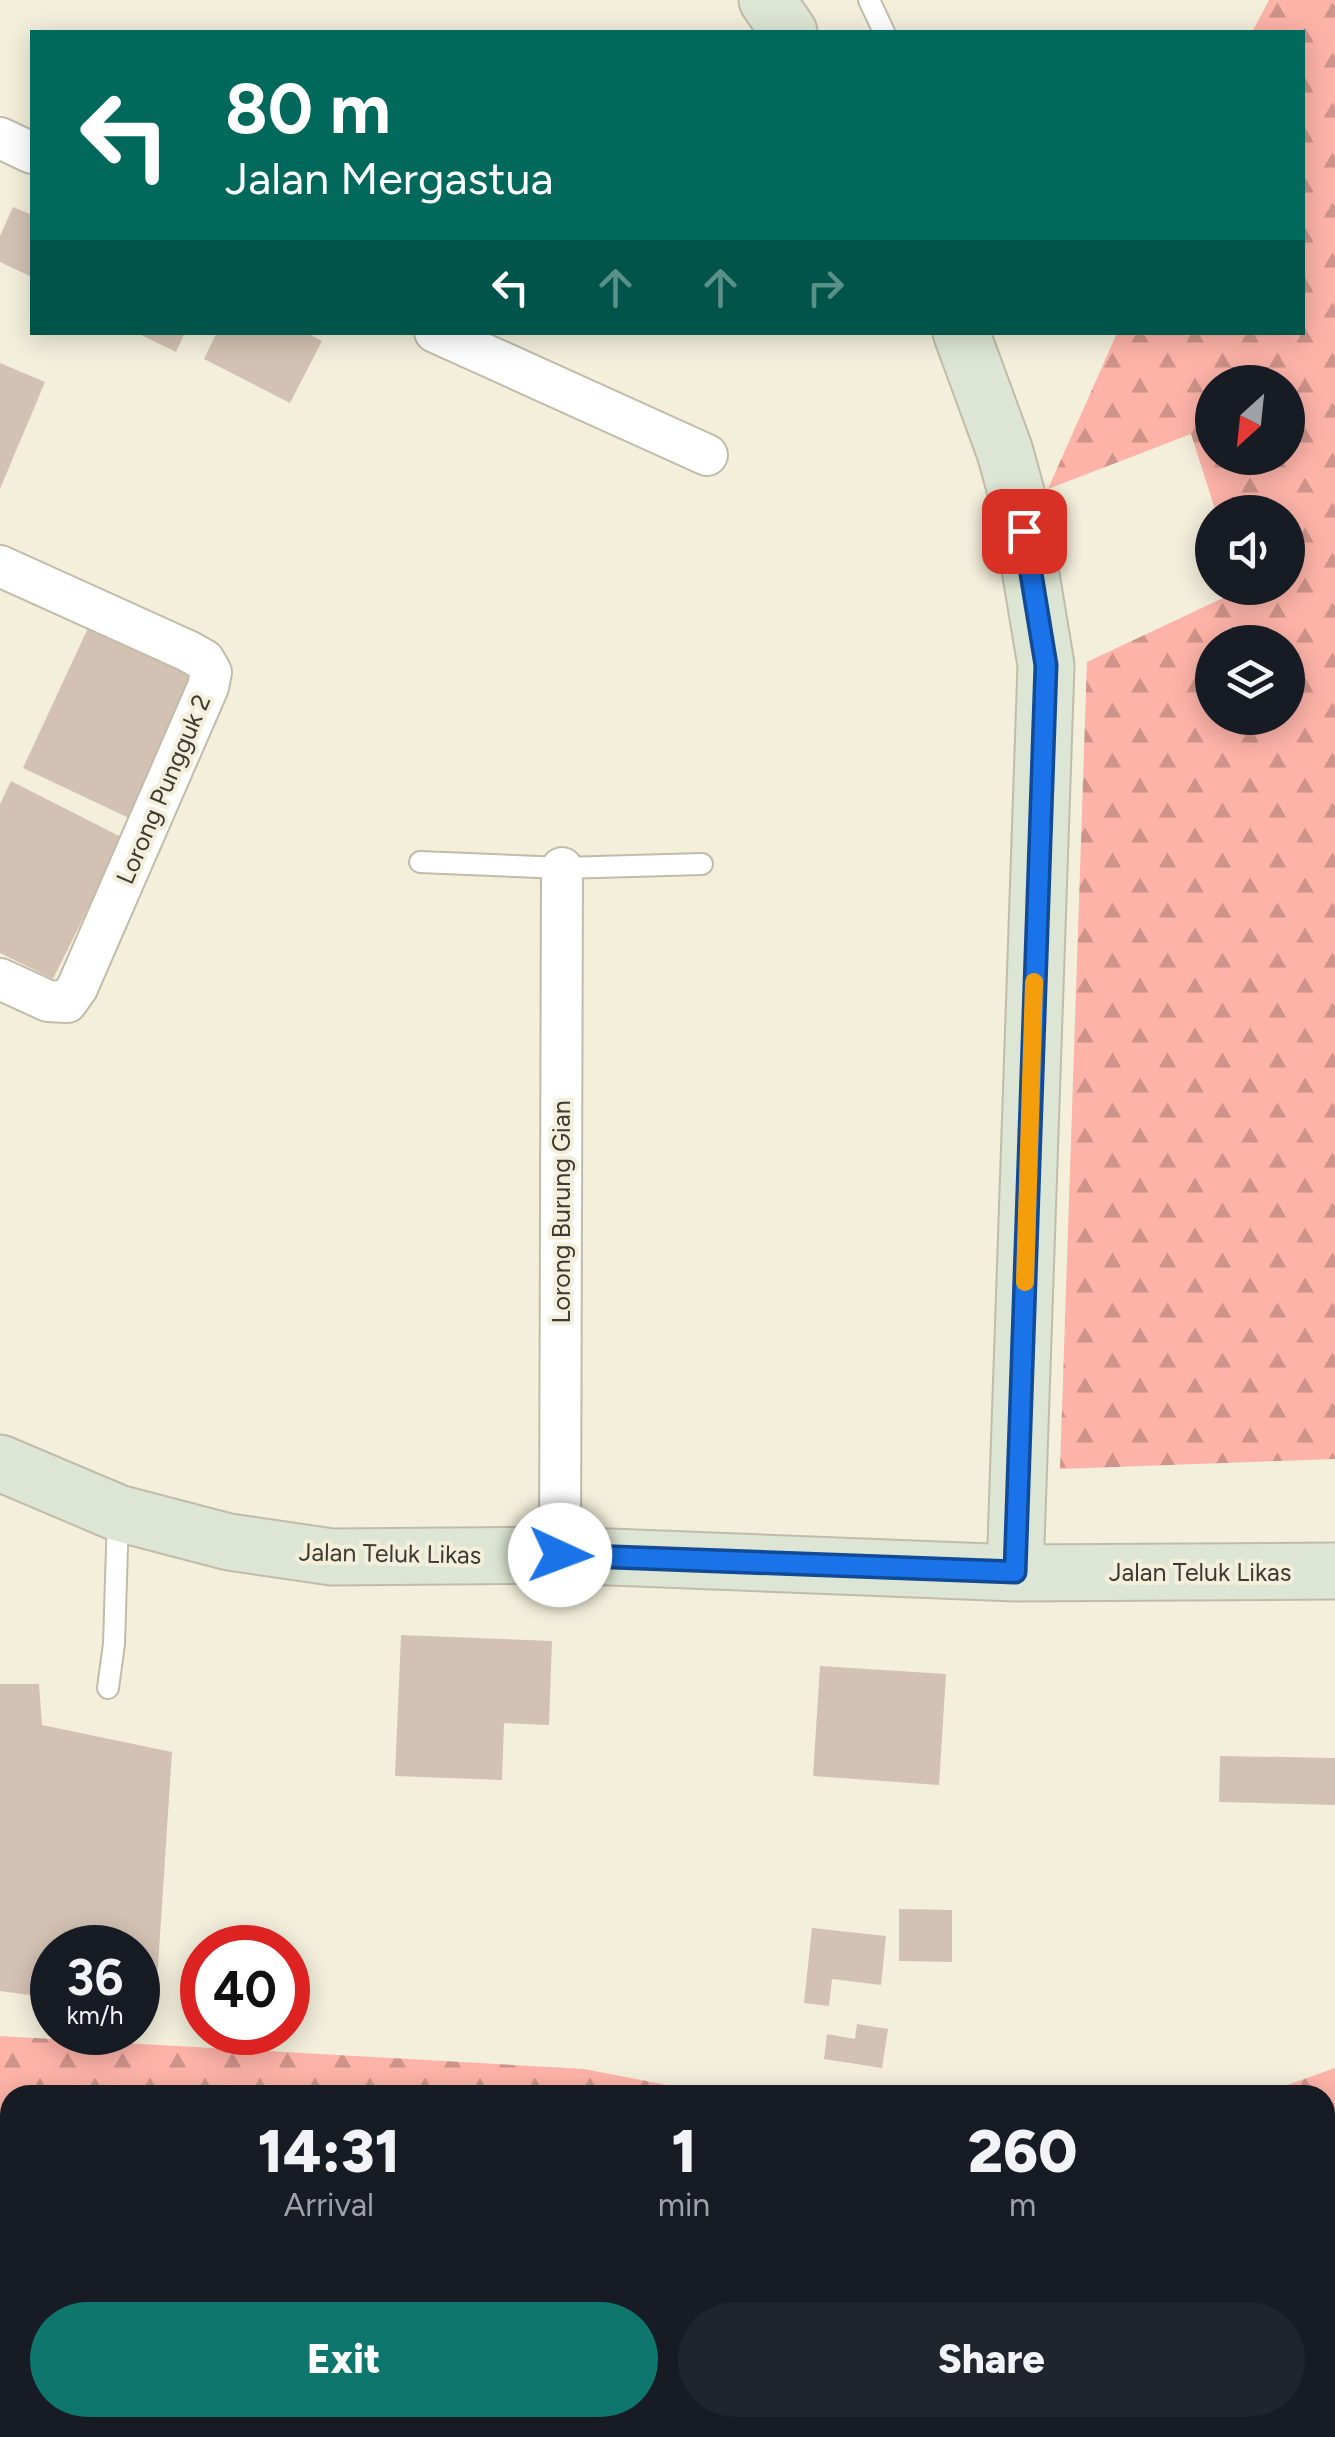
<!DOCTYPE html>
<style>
:root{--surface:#171b24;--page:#20242c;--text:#f1f3f6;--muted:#9ea1a6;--accent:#0f766e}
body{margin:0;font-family:Figtree,sans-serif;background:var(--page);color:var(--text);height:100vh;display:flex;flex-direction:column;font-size:38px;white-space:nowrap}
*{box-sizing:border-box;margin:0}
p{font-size:32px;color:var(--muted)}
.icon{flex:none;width:55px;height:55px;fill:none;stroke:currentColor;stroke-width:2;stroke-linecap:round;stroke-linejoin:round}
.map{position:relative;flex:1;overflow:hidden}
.details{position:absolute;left:0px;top:2085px;width:1335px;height:352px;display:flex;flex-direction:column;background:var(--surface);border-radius:30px 30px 0 0;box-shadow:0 5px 25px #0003}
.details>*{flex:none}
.banner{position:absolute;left:30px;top:30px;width:1275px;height:305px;border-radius:0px;box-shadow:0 5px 25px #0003;background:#00695c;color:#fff;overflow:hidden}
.needle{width:65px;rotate:207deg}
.buttons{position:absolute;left:1195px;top:365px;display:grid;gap:20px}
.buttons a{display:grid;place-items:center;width:110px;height:110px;border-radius:50%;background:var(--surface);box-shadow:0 5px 25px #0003;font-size:50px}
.speed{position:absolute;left:30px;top:1925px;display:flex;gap:20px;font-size:50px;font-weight:700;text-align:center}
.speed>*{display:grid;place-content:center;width:130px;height:130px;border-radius:50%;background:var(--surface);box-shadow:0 5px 25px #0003;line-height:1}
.speed small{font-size:25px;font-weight:400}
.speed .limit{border:15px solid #d22;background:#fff;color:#111}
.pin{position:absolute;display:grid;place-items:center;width:85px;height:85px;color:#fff;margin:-42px;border-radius:20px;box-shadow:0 5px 15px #0006}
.me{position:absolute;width:110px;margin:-55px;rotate:92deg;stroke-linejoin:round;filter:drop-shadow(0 0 8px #0008)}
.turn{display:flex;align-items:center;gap:35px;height:210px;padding:0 30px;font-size:45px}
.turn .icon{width:130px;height:130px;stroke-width:2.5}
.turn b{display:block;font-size:70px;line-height:85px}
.lanes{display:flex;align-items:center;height:95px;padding:0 30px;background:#0003;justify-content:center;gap:50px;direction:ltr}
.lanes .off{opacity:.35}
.eta{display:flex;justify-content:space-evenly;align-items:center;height:170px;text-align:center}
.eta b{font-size:60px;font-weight:800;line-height:70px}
.button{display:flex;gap:20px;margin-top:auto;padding:20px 30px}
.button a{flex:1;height:115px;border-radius:60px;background:var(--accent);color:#fff;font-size:40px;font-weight:800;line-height:115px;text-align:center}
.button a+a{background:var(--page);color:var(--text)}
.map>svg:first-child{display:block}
.forest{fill:url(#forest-firs);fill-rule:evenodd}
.water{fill:url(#water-rules);stroke:#5bab87;stroke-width:2.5}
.building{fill:#d3c2b4}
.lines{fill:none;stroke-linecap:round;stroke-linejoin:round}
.lane-casing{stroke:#c0bca9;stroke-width:24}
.street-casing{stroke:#c0bca9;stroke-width:44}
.secondary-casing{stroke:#c0bca9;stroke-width:59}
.lane{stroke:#fff;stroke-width:20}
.street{stroke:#fff;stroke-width:40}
.secondary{stroke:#dde6d4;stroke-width:55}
.route-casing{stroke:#114b97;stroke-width:25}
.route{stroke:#1a73e8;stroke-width:18}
.slow{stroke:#f59e0b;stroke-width:18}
.labels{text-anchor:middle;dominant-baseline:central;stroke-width:8;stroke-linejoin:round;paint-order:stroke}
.street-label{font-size:25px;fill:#3c3a32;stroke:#f3efdb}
</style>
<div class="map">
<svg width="1335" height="2437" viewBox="0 0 1335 2437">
<defs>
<pattern id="forest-firs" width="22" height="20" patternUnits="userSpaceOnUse" patternTransform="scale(2.5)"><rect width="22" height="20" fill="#fdb3a8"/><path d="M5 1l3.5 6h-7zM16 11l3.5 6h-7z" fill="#ce9389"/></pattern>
<pattern id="water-rules" width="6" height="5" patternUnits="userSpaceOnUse" patternTransform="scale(2.5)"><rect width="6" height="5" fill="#68dbac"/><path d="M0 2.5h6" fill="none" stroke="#57b38d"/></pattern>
</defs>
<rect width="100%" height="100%" fill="#f3efdb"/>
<!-- forest -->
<path class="forest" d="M1269,0H1335V1459L1060,1469L1087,662L1240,590V588H1288V512H1216L1191,434L1048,489L1117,333L1302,332V32H1252ZM1212,382H1288V458H1212ZM1212,642H1288V718H1212Z
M0,2036L584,2069L719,2095H10V2338L0,2335Z
M1335,2068V2418L1325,2417V2095H1259Z"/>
<!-- water -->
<path class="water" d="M0,2335L10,2338V2428H1325V2417L1335,2418V2437H0Z"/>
<!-- building -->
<path class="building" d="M13,207L32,215V277L0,262V236Z
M135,332H185L176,352Z
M217,332H305L322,341L290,403L204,359Z
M0,363L45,382L0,489Z
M88,628L196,678L131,819L23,768Z
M11,781L123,838L53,979L0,953V804Z
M401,1635L552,1641L549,1725L504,1723L502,1780L395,1776Z
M820,1666L946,1674L939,1785L813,1776Z
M0,1684H39L42,1725L172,1752L155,2012L138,2010V1948H52V1998L0,1991Z
M1220,1756L1335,1758V1805L1219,1802Z
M899,1909L952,1910V1962L899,1961Z
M812,1928L886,1936L881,1985L832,1979L829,2006L804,2003Z
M857,2024L888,2029L882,2068L824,2059L827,2034L855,2039Z"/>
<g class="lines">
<defs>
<path id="lane" d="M869,0L884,32
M420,862L562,868L702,864
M108,1688L114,1644L118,1515"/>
<path id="street" d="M0,138L32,153
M435,332L707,455
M0,566L188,651L204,660L211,672L208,687L77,988L67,1002L48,1001L0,979
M560,1555L562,868"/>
<path id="secondary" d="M767,0L789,32
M961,332L1005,452L1019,503L1046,665L1015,1573
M0,1463L118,1513L229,1542L332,1557L560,1555L1015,1573L1335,1571"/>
</defs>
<!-- lane casing -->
<use href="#lane" class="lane-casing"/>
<!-- street casing -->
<use href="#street" class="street-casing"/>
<!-- secondary casing -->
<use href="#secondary" class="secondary-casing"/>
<!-- lane -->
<use href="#lane" class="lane"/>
<!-- street -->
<use href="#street" class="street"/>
<!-- secondary -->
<use href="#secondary" class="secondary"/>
</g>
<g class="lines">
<defs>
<path id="route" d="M560,1555L1015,1572L1046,665L1024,531"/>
</defs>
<!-- route casing -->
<use href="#route" class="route-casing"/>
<!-- route -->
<use href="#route" class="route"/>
<!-- slow -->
<path class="slow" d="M1025,1282L1034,982"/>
</g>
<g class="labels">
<!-- street labels -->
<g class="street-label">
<text transform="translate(163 789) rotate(-67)">Lorong Pungguk 2</text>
<text transform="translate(561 1212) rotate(-90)">Lorong Burung Gian</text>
<text transform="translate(390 1553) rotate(1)">Jalan Teluk Likas</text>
<text x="1200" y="1572">Jalan Teluk Likas</text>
</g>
</g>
</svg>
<div class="buttons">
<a><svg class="needle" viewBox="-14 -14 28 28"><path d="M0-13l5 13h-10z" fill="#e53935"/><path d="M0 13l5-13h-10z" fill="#9ea1a6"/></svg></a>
<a><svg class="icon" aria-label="sound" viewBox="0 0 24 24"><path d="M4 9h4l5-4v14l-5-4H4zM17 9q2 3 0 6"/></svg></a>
<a><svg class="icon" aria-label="layers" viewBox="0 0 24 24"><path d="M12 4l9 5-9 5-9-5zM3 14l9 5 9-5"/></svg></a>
</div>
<div class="speed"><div>36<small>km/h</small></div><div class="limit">40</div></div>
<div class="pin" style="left:1024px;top:531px;background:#d93025"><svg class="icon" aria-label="arrive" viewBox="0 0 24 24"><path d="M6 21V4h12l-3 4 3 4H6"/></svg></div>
<svg class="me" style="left:560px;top:1555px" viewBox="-20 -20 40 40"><circle r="19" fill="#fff"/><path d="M0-13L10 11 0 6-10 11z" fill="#1a73e8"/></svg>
<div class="banner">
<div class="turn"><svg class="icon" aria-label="left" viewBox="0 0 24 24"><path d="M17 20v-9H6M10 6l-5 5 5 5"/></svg><div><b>80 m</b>Jalan Mergastua</div></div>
<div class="lanes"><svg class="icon" aria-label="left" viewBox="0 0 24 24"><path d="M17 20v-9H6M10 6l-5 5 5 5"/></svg><svg class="icon off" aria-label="ahead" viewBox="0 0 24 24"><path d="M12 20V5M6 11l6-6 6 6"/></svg><svg class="icon off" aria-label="ahead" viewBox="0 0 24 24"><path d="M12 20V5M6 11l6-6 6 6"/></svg><svg class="icon off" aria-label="right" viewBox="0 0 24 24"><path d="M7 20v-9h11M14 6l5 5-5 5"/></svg></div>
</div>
<section class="details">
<div class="eta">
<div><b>14:31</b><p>Arrival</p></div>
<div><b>1</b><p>min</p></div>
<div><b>260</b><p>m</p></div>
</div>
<div class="button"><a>Exit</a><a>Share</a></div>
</section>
</div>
